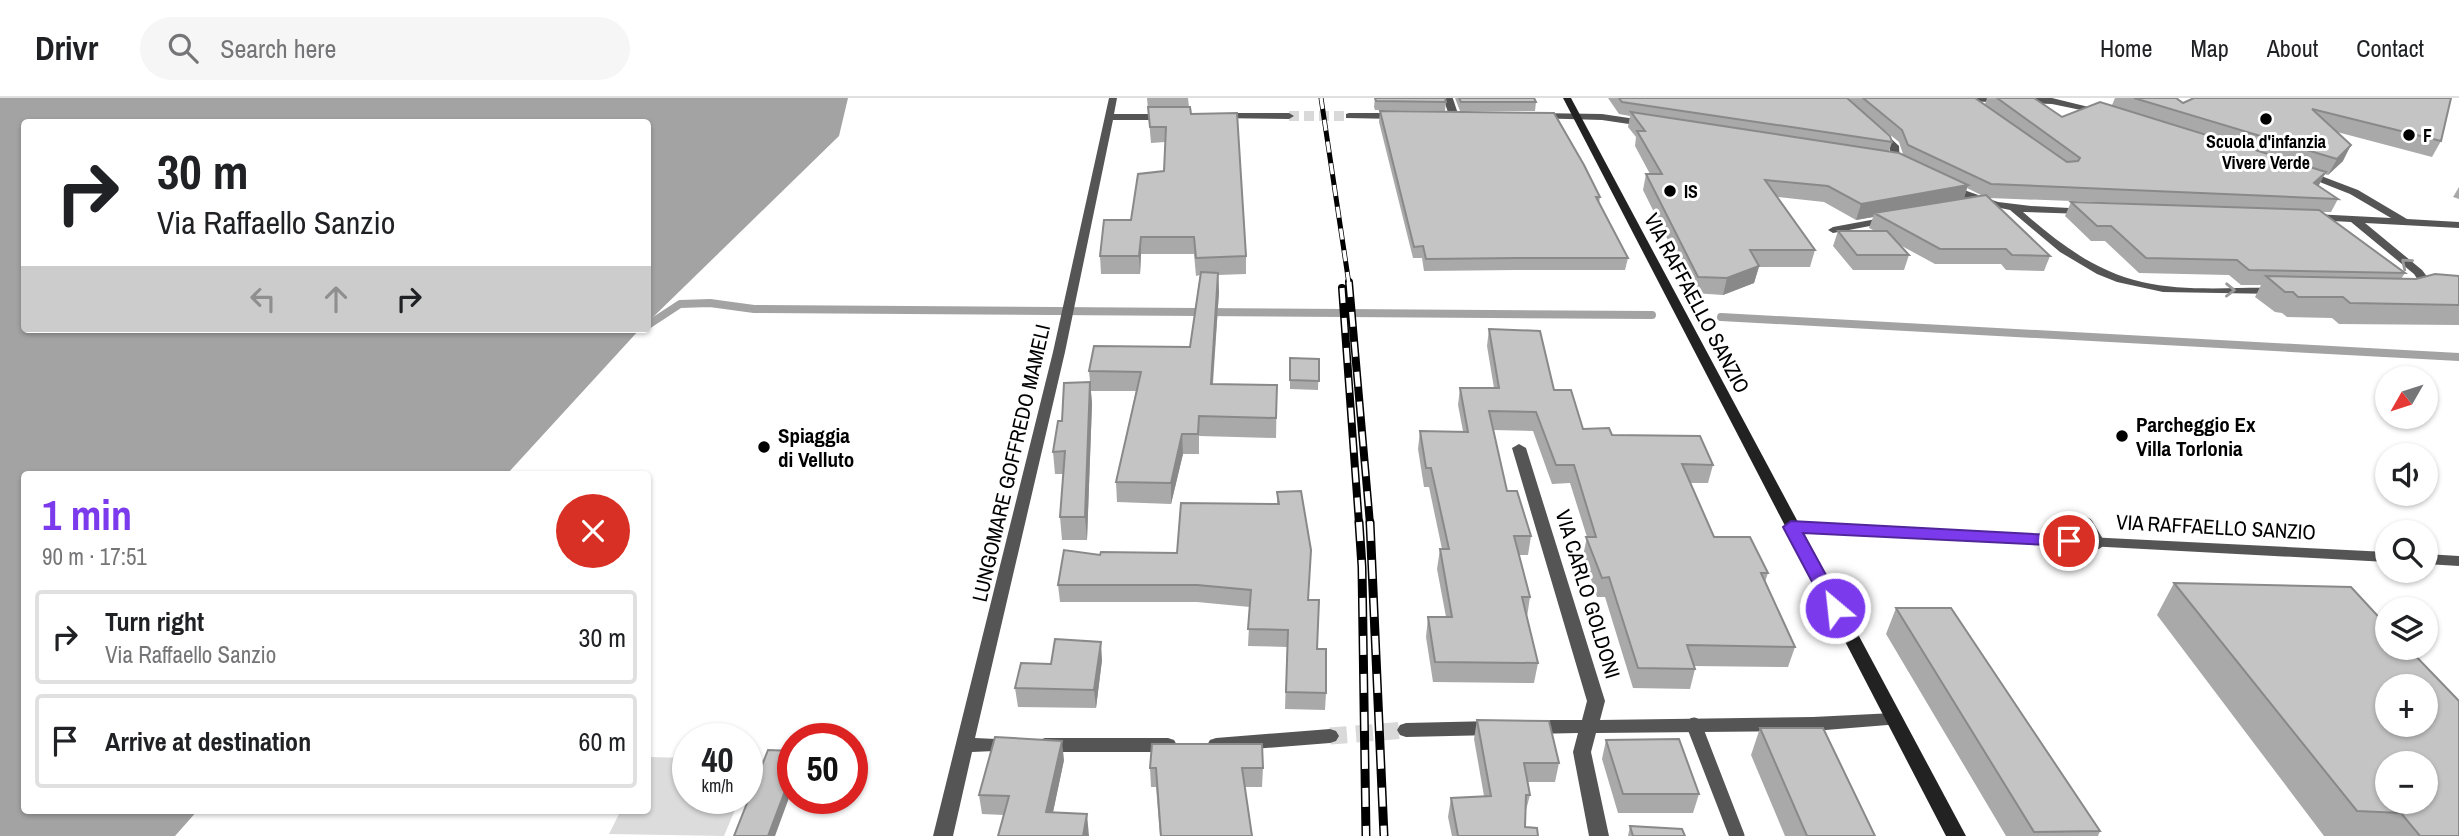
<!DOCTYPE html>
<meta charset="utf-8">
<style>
:root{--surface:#fff;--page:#f6f6f6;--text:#202124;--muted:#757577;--line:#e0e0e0;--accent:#7c3aed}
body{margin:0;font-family:"Archivo Narrow",sans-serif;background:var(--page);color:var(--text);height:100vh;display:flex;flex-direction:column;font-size:26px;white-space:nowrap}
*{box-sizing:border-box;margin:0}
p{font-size:23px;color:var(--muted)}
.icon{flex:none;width:38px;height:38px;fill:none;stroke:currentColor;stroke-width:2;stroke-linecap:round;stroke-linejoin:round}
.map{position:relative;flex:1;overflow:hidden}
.panel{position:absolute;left:21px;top:373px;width:630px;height:343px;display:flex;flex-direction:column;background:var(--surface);border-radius:7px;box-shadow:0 2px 5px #0004}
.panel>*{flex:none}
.guide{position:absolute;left:21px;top:21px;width:630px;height:214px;border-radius:7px;box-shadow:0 2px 5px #0004;background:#fff;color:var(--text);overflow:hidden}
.needle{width:46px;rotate:231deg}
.buttons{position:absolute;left:2375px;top:268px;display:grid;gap:14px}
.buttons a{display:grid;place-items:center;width:63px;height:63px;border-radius:50%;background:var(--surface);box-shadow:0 2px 5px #0004;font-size:35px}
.speed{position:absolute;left:672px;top:625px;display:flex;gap:14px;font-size:35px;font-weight:700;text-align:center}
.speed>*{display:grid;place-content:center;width:91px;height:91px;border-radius:50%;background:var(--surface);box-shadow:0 2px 5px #0004;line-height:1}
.speed small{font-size:18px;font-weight:400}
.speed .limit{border:10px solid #d22;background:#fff;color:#111}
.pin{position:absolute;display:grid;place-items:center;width:60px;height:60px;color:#fff;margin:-30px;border:4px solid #fff;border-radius:50%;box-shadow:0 2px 7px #0007}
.me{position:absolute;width:77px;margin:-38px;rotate:332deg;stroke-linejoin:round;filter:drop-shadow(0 0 5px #0008)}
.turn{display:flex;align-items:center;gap:24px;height:147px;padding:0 21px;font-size:32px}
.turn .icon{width:91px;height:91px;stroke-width:2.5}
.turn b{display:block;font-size:49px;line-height:60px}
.lanes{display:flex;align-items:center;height:66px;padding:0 21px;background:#0003;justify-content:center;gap:35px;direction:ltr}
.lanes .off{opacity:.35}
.round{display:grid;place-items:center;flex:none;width:74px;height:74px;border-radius:37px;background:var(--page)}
.headline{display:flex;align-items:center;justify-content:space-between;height:119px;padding:0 21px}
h1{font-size:42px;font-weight:700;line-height:52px;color:var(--accent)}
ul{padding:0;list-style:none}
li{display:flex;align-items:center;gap:21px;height:94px;margin:0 14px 10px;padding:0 7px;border:4px solid var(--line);border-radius:7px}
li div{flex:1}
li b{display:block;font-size:26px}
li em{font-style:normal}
header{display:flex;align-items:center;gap:42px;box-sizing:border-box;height:98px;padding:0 35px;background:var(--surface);border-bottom:2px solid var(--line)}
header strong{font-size:33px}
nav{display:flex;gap:38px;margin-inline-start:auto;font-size:24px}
.search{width:490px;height:63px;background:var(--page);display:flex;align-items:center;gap:18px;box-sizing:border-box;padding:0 24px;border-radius:38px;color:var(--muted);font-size:26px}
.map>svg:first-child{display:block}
.green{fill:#dcdcdc}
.water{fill:#a3a3a3}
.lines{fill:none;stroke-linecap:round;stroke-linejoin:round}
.stream{stroke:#a3a3a3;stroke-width:8}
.minor-tunnel-far1{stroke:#d9d9d9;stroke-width:10;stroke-dasharray:10 5;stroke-linecap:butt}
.minor-tunnel{stroke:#d9d9d9;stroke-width:17;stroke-dasharray:17 9;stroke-linecap:butt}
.service-far1{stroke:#555;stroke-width:9}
.service{stroke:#555;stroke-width:15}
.minor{fill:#555;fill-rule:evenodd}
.secondary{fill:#222;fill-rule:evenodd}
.rail-far2-casing{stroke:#000;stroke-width:5}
.rail-far1-casing{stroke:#000;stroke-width:8}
.rail-casing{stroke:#000;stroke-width:9}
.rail-far2{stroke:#fff;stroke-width:3.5;stroke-dasharray:11;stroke-linecap:butt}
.rail-far1{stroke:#fff;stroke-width:5;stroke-dasharray:15;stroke-linecap:butt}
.rail{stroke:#fff;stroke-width:6;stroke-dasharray:19;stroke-linecap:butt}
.wall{fill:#a9a9a9;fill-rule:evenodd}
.shaded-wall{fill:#898989}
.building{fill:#c4c4c4;stroke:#898989;stroke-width:2;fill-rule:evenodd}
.oneway{stroke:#999}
.route{fill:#7c3aed;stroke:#51269a;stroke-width:2}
.poi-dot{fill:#000;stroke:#fff;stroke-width:2.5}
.labels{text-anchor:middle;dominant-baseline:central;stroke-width:6;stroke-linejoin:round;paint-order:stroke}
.far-poi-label{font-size:18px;font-weight:bold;fill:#000;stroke:#fff;text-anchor:start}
.street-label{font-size:21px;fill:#000;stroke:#fff}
.poi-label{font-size:21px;font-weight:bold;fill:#000;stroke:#fff;text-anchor:start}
</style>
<header>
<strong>Drivr</strong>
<div class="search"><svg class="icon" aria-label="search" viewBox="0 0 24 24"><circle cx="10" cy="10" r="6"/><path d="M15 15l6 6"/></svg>Search here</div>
<nav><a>Home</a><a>Map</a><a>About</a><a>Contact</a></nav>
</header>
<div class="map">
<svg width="2459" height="738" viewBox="0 0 2459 738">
<rect width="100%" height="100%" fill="#fff"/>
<!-- green -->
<path class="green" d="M648,659L688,660V700H740L724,738L609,736L621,712H648Z"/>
<!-- water -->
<path class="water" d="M0,0H848L839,38L648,224V24H24V231H640L507,376H24V712H198L175,738H0Z"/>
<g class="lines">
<!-- stream -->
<path class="stream" d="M1721,219L2459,259
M648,227L680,206L710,205L754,211L1652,217"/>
<!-- minor-tunnel-far1 -->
<path class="minor-tunnel-far1" d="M1289,18H1349"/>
<!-- minor-tunnel -->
<path class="minor-tunnel" d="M1330,638L1406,632"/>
<!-- service-far1 -->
<path class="service-far1" d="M1448,0L1454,18"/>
<!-- service -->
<path class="service" d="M2086,427L2096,444
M1694,627L1737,738"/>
<!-- minor -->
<path class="minor" d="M1109,0H1117L1114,16H1168L1173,19L1168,22H1113L1065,254L975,640L1017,642L1020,647L1017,652L972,654L953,738H933L1053,254Z
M1957,0H2052L2109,14L2105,17L2052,6L1961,3Z
M1220,15H1289L1294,18L1289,21L1217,20V16Z
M1349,15H1397L1402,18L1397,21L1346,20V16Z
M1536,15L1602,16L1649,23L1654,26L1649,29L1602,22L1533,20V16Z
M1876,32H1882L1899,48L1900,66H1894L1889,49L1876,36Z
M2302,73H2308L2358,92L2407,121L2459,124V130L2365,125L2422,172L2432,185L2423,195H2415L2413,193L2420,185L2414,176L2351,124L2314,122L2309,119L2314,116L2391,120L2350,96L2302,77Z
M1947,86L1998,104L2031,108L2088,111V115L2084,116L2023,114C2057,144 2096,174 2142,184C2185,194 2232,189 2276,190L2282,193L2276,196L2163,194L2117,184L2097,176L2060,154L2010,112L1977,105L1943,91L1942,89Z
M1887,119L1891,120V124L1833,135L1828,132L1833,129Z
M1519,346L1526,350L1605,603L1600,622L1813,619L1894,615L1900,616L1903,621L1900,626L1813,633L1596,635L1591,654L1609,738H1589L1573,654L1578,635L1532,636L1526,634L1523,629L1526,624L1532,622H1582L1587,603L1512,350Z
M1791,424L2387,454V464L1786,432L1784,429L1786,426Z
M2426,456L2459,458V468L2426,466Z
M1494,623L1500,625L1503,630L1500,635L1494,637L1406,639L1400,637L1397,632L1400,627L1406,625Z
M1330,631L1336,633L1339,638L1336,643L1330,645L1216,654L1210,652L1207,647L1210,642L1216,640Z
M1045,640H1168L1174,642L1177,647L1174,652L1168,654H1045L1039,652L1036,647L1039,642Z"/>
<!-- secondary -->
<path class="secondary" d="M1563,0H1571L1966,738H1946Z"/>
<defs>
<path id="rail-far2" d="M1321,0L1349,186"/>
<path id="rail-far1" d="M1349,184L1370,426
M1342,190L1359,426"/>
<path id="rail" d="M1359,424L1362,469L1366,738
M1370,424L1384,738"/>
</defs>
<!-- rail-far2 casing -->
<use href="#rail-far2" class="rail-far2-casing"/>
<!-- rail-far1 casing -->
<use href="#rail-far1" class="rail-far1-casing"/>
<!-- rail casing -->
<use href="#rail" class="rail-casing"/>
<!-- rail-far2 -->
<use href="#rail-far2" class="rail-far2"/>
<!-- rail-far1 -->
<use href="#rail-far1" class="rail-far1"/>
<!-- rail -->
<use href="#rail" class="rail"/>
</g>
<!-- wall -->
<path class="wall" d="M1147,0H1188L1189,9L1191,16L1246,158V176L1218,177L1219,194L1213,286L1277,287L1276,340L1199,338V356H1183L1171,406L1117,404L1116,384L1136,293H1091L1092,306L1087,442H1062L1060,419L1063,376H1055L1053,354L1062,323L1090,284L1089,273L1190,249L1200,177L1196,178L1194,156H1141L1140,176H1101L1100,158L1131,122L1164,73L1165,44L1151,45Z
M1375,0L1446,4L1445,13L1375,12L1374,9Z
M1455,0H1534L1536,4L1535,13H1460Z
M1608,0H1975L2003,20L1985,6L1987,0H2034L2062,19L2112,7L2115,0H2176L2183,5L2451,0L2441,43L2432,59L2337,34L2343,63L2328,77L2324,76L2318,88L2338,101L2331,114H2322L2405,175L2401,181H2416L2459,178V227L2339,226L2332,220L2287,219L2282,215L2275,214L2255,199L2261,187H2241L2229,177L2139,175L2105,143H2091L2065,118L2071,104L2125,105L1989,100L2050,158L2044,173L2006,172L2001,166H1935L1900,147L1909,157L1904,172H1853L1833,148L1838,133H1875L1869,130L1873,119L1856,122L1824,104L1777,99L1815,152L1810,169H1759L1754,185L1723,197L1694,195L1643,92L1646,76H1650L1635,48L1636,39L1628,29L1630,18L1619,16ZM1878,27L1899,44L1903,56L1889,53L1892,44ZM1967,90L1981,97L1964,100Z
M1380,13L1600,99L1599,105L1628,160L1625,172H1516L1424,173L1422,160H1413L1379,24Z
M2459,89V101L2453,99Z
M1489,231L1554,292L1583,331L1612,337L1713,367L1708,385H1690L1714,439L1768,475L1765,484L1795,549L1788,569L1694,568L1695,571L1690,591L1633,590L1605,499H1597L1583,458L1587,439L1570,385L1552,386L1533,333L1493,332L1507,393L1531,438L1528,457H1519L1530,499L1527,519L1538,565L1534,585L1433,584L1426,539L1428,519H1446L1437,471L1440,451H1442L1429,389H1424L1418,351L1420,333H1463L1458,307L1460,290H1494L1487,248Z
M1290,260L1319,261L1318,292L1290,291Z
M1277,394L1309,502L1326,595L1325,612L1285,611L1287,549L1248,548L1250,509L1197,504H1060L1058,487L1100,457L1177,455L1277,406Z
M2174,485L2459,738H2324L2157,517Z
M1896,510L2100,733L2098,738H2006L1886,536Z
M1102,562L1096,610L1018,609L1015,590L1051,566Z
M1477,622L1559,665L1555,684H1527L1530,697L1525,716V729L1538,738H1452L1448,719L1451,700L1484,698L1474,641Z
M1760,630L1875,738H1785L1751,657Z
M1606,642L1699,696L1693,715H1618L1602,661Z
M1064,662L1053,714L1089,735L1004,717L982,716L979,697Z
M1150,670H1263L1262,689H1244L1252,738H1160L1156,689H1151Z
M1630,728L1685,738H1628Z"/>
<!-- shaded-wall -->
<path class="shaded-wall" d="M2351,47L2343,63L2328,77L2337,61Z
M2326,74L2319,87L2307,99L2314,85Z
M1968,87L1963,103L1874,115L1873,119L1856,122L1861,106Z
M1141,139V156L1140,176L1139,158Z
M1759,168L1754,185L1723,197L1727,180Z
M1218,175L1219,194L1211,305V286Z
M1090,284L1092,306L1087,442L1085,419Z
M1182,336L1183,356L1171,406V385Z
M1101,544L1102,562L1096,610L1094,592Z
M1062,643L1064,662L1049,733L1046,714Z
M793,672V689L775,738H768Z
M1087,716L1089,738H1083Z"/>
<!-- building -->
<path class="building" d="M1375,0H1445L1446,4L1376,3Z
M1459,0H1534L1536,4H1461Z
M1619,0H1847L1890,38L1892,44L1622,4Z
M1863,0H1975L2067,64L2078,63L2080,60L1997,0H2034L2062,19L2100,4L2326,74L2314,85L2338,101L1991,86L1908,47L1902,32Z
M2134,0H2176L2183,5L2194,0H2451L2441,43L2312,11L2351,47L2337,61Z
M1148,9H1190L1191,16L1237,15L1246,158L1196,160L1194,139H1141L1139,158H1100L1104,122H1131L1138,76L1164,73L1166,29H1150Z
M1380,13L1554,15L1584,67L1600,99H1596L1628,160H1517L1426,161L1423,148L1414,149Z
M1631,14L1899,55L1968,87L1861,106L1828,88L1765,82L1815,152H1750L1759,168L1727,180L1698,179L1646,76H1662L1637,33H1645Z
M1986,97L2050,158L2012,157L2006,151H1940L1874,115Z
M2071,104L2319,112L2405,175L2249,172L2237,162L2146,160L2111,128H2097Z
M1838,133H1887L1909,157H1857Z
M1201,174L1218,175L1211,286L1277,287L1276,320L1199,318L1198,336H1182L1171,385L1116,384L1141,274L1089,273L1094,248L1190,249Z
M2435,176L2459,178V207L2350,205L2343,199H2298L2293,194H2285L2266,178L2416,181Z
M1489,231L1540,233L1554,292H1571L1583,331L1609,330L1612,337L1700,338L1713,367L1682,366L1714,439H1750L1768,475H1761L1795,549L1687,547L1695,571L1638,570L1609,479L1602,480L1586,439H1596L1574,367H1556L1536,314L1489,313L1507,393H1517L1531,438H1514L1530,499H1522L1538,565L1435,564L1428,519H1452L1440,451H1449L1431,370H1426L1420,333L1468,334L1460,290H1499Z
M1290,260L1319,261V283L1290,282Z
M1090,284L1085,419H1060L1065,353L1053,354L1058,323H1062L1064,285Z
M1301,393L1311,452L1308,502H1319L1317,551H1326V595L1286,594L1288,532L1248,531L1251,492L1197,487H1058L1064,452L1100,457L1101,454L1177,455L1181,405L1279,406L1277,394Z
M2174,485L2351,489L2387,528V550H2408L2459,603V738H2420L2401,715L2357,713ZM2387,588H2426V626H2387ZM2387,665H2426V704H2387Z
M1896,510H1951L2100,733L2034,734Z
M1055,541L1101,544L1094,592L1015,590L1021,565L1051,566Z
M1477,622L1549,623L1559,665H1524L1530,697H1526L1525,729L1537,730L1538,738H1458L1451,700L1491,698Z
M1760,630H1823L1875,738H1807Z
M995,639L1062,643L1046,714L1087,716L1083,738H998L1009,698L979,697Z
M1679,641L1699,696H1623L1606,642Z
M1152,646H1262L1263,670H1242L1252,738H1161L1156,670H1150Z
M768,652L793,653V672L768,738H734Z
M1630,728L1682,731L1685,738H1633Z"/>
<!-- one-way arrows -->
<defs><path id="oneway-chevron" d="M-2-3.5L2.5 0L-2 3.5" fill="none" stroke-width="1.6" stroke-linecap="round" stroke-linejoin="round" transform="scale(1.75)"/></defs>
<g class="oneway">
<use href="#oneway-chevron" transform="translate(2406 165) rotate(-140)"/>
<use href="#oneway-chevron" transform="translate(2230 192) rotate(1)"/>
</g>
<!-- route -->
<path class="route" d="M1791,423L2069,438L2077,443L2069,448L1803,435L1844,510L1841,514H1828L1826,510L1783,429Z"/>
<!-- markers -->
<g class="poi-dot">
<circle cx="2266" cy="21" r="7"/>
<circle cx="2409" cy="37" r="7"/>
<circle cx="1670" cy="93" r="7"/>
<circle cx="2122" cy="338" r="7"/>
<circle cx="764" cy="349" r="7"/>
</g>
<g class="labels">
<!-- far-poi labels -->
<g class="far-poi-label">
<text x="2423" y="37">F</text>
<text x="2266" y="43" text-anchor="middle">Scuola d'infanzia<tspan x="2266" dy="21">Vivere Verde</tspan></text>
<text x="1684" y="93">IS</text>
</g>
<!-- street labels -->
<g class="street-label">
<text transform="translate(1697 205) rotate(62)">VIA RAFFAELLO SANZIO</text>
<text transform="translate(1011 365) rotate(-77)">LUNGOMARE GOFFREDO MAMELI</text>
<text transform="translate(2216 429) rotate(3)">VIA RAFFAELLO SANZIO</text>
<text transform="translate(1588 496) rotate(73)">VIA CARLO GOLDONI</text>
</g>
<!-- poi labels -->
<g class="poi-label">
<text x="2136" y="326">Parcheggio Ex<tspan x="2136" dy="24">Villa Torlonia</tspan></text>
<text x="778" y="337">Spiaggia<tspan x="778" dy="24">di Velluto</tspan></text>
</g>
</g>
</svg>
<div class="buttons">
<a><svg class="needle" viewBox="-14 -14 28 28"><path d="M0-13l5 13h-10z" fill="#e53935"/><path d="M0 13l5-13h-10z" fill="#757577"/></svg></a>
<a><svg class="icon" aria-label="sound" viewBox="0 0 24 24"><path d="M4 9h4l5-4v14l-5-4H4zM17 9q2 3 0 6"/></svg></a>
<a><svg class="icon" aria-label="search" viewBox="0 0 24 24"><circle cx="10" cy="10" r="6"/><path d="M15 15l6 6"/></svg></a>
<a><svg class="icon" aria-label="layers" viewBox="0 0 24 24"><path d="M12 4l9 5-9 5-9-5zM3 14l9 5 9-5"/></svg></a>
<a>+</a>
<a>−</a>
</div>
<div class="speed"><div>40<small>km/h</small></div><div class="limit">50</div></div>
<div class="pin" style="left:2069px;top:443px;background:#d93025"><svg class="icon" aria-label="arrive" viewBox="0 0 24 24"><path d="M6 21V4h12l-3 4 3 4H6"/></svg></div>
<svg class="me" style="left:1835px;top:510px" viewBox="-20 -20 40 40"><circle r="17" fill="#7c3aed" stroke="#fff" stroke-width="3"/><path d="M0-11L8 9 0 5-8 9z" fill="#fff"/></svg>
<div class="guide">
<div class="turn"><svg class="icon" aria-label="right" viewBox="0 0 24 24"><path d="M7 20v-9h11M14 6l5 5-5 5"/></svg><div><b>30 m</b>Via Raffaello Sanzio</div></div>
<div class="lanes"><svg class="icon off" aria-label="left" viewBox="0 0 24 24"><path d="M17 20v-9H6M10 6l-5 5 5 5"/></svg><svg class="icon off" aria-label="ahead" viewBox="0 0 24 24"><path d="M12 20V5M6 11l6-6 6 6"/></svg><svg class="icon" aria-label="right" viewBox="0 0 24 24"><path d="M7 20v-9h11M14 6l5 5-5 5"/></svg></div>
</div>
<section class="panel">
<div class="headline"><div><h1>1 min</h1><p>90 m · 17:51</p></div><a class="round" style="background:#d93025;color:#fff"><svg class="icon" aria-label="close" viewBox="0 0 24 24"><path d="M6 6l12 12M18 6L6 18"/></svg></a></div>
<ul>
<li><svg class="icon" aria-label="right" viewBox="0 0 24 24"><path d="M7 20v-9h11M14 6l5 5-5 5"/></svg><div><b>Turn right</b><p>Via Raffaello Sanzio</p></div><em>30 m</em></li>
<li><svg class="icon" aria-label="arrive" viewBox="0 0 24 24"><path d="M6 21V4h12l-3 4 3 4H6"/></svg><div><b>Arrive at destination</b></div><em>60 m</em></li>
</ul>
</section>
</div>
